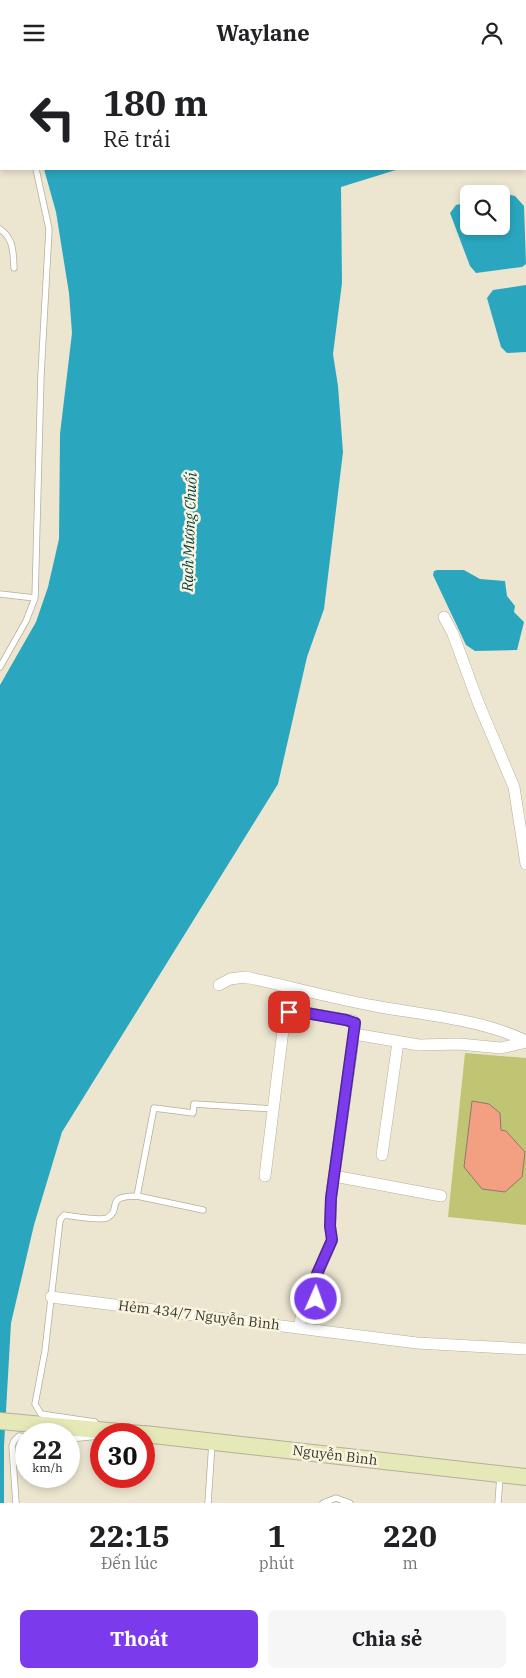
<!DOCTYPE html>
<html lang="vi">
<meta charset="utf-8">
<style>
:root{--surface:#fff;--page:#f6f6f6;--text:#202124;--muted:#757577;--accent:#7c3aed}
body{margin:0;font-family:"IBM Plex Serif",serif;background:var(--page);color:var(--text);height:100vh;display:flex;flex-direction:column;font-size:19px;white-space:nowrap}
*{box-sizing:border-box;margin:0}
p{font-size:16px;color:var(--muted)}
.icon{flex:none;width:28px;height:28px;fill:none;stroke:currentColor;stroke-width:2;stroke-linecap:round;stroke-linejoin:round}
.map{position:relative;height:1438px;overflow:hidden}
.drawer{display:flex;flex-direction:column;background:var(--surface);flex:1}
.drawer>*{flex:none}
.guide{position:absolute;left:0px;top:0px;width:526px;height:105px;box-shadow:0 2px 8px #0003;background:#fff;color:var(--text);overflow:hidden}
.tools{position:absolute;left:460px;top:120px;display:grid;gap:10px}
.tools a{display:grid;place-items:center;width:50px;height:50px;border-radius:8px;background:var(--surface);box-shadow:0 2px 8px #0003;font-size:25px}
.speed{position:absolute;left:15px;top:1358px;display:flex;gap:10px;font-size:25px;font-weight:700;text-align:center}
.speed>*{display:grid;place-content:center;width:65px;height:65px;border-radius:50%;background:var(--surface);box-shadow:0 2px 8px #0003;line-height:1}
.speed small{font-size:12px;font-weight:400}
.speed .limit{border:8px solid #d22;background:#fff;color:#111}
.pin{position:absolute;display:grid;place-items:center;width:42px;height:42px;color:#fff;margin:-21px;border-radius:10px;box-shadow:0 2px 8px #0006}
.me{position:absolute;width:55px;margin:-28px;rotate:2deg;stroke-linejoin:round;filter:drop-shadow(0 0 4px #0008)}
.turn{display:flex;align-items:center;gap:18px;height:105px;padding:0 20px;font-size:22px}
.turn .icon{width:65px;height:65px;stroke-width:2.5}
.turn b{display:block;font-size:35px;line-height:42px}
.eta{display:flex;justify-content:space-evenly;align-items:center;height:85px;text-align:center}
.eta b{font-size:30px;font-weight:700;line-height:35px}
.cta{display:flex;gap:10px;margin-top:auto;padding:10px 20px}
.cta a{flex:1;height:58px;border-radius:8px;background:var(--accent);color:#fff;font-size:20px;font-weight:700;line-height:58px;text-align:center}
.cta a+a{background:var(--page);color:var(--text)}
header{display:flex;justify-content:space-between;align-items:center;height:65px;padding:0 20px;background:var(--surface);font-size:22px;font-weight:700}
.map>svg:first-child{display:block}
.green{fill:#c0c573}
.water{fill:#2aa7bf}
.building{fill:#f39f81;stroke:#8c7870}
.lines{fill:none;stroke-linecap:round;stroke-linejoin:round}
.service-casing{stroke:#b5af9b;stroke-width:7}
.minor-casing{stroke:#b5af9b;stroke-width:12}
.secondary-casing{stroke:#b5af9b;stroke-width:18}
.service{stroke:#fff;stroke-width:5.5}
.minor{stroke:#fff;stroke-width:11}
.secondary{stroke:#e5e8b7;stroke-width:16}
.route-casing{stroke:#51269a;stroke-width:12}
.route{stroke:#7c3aed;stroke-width:9}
.labels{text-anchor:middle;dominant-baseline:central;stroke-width:5;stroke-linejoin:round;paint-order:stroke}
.street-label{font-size:14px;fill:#38362e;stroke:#f9f4de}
.water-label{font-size:15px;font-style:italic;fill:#003943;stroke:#f9f4de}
</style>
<header><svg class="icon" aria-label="menu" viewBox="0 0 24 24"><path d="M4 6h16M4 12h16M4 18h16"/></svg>Waylane<svg class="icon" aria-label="person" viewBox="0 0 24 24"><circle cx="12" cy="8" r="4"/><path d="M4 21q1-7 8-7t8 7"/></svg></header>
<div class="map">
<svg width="526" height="1438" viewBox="0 0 526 1438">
<rect width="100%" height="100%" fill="#ece6d1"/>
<!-- green -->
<path class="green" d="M465,988L526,993V1160L448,1152Z"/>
<!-- water -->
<path class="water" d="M17,0H326V1H18Z
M44,104H399L341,122L342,218L333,289L338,321L343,387L324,544L307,592L278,719L62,1067L34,1160L11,1258L4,1381V1438H0V620L36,557L48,522L59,474L60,369L72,268L69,228L56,147Z
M507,129L515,131L524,141L526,199L522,202L476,208L470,201L450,148L456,140L469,137V161H501V131Z
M526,220V287L507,288L501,282L487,233L493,225Z
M437,505H464L480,514L505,516L507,531L515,541L514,547L524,557L517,585L475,586L466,580L433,510L434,506Z"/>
<!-- building -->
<path class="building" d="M472,1036L489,1039L500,1048L501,1065L506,1066L525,1087L522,1112L505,1127L482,1124L464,1102Z"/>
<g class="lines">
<defs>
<path id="service" d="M0,164C14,174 13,187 14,203
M0,529L35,533
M0,602L26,556L35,533L41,310L49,164L36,104
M203,1145L137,1131L154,1043L193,1048L194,1039L274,1044
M95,1357L41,1349L35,1339L45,1286L60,1155L64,1150C73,1151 99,1156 107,1153C123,1144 103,1131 137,1131
M69,1374L99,1371
M16,1438L12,1381L14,1376L19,1371L26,1372
M208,1438L212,1378
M323,1438L336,1433L350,1438
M498,1438L500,1411"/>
<path id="minor" d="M444,552L453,569L478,637L514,722L526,799
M219,920L230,914L245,912C288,921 331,933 375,941C423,950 482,954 526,976
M382,1090L398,977
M265,1111L284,957L289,947L295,946L353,956L355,958L354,969L419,980L459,979L501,983L526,977
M334,1111L441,1131
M51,1232L417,1278L526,1284
M299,1263L303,1242L316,1234L317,1209L332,1175L330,1161L331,1133L354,969"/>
<path id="secondary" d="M0,1356L141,1369
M144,1369L526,1412"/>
</defs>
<!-- service casing -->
<use href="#service" class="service-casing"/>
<!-- minor casing -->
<use href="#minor" class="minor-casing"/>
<!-- secondary casing -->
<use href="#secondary" class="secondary-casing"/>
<!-- service -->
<use href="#service" class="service"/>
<!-- minor -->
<use href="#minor" class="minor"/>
<!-- secondary -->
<use href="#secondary" class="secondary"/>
</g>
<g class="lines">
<defs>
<path id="route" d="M289,947L295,946L346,955L355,958L331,1133L330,1161L332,1175L317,1209L316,1234"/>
</defs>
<!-- route casing -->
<use href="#route" class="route-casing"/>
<!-- route -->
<use href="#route" class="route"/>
</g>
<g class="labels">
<!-- street labels -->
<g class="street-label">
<text transform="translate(199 1250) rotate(7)">Hẻm 434/7 Nguyễn Bình</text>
<text transform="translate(335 1390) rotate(7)">Nguyễn Bình</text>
</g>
<!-- water labels -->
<g class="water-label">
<text transform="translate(189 467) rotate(-88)">Rạch Mương Chuối</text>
</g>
</g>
</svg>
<div class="tools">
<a><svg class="icon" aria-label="search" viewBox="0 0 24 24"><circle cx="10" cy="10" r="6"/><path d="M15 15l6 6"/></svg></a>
</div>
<div class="speed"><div>22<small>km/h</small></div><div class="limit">30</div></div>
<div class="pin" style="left:289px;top:947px;background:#d93025"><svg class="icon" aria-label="arrive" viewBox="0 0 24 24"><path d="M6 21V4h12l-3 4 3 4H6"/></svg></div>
<svg class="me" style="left:316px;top:1234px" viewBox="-20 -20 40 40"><circle r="17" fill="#7c3aed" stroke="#fff" stroke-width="3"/><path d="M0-11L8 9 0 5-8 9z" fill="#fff"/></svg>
<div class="guide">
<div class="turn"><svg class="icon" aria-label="left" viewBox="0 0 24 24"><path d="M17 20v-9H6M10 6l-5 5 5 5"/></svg><div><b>180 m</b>Rẽ trái</div></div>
</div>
</div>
<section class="drawer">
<div class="eta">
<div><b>22:15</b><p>Đến lúc</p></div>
<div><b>1</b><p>phút</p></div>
<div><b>220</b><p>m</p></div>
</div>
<div class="cta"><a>Thoát</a><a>Chia sẻ</a></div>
</section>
